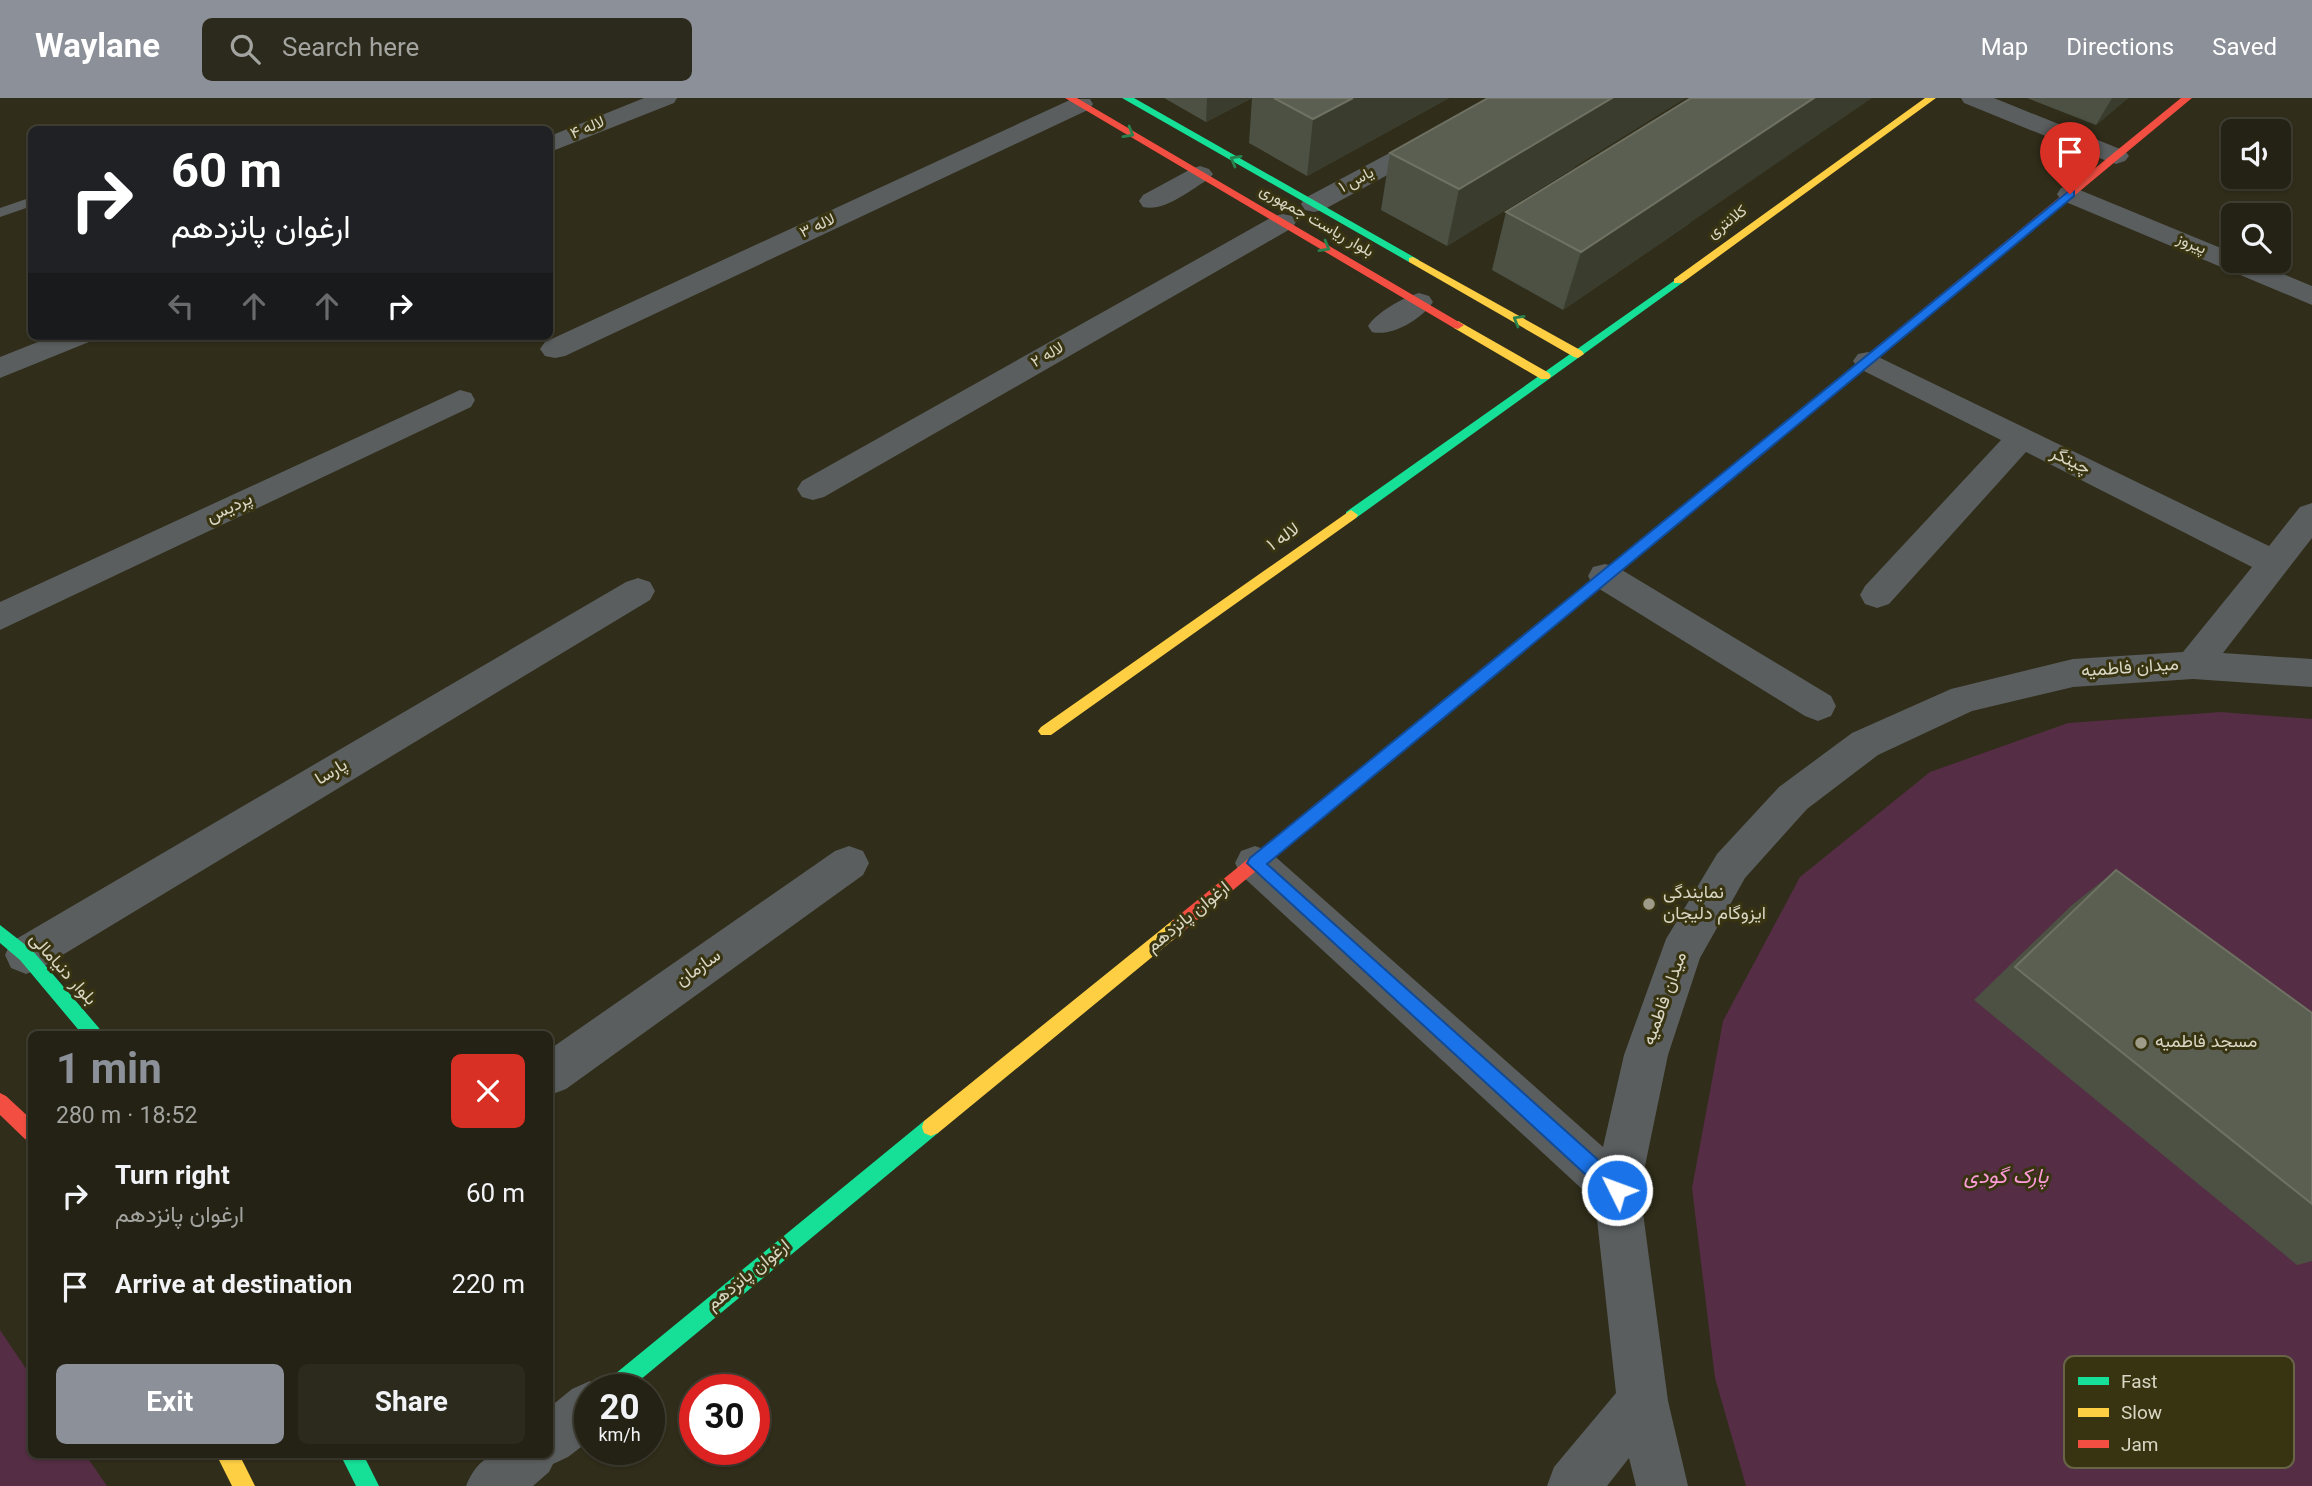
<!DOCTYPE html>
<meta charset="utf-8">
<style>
:root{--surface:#242214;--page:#2c2a1d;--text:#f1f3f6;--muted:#a3a4a0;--line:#413f34;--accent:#8c9099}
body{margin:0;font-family:Georgia,Vazirmatn,serif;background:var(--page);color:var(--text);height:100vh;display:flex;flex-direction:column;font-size:26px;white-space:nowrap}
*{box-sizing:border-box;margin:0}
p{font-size:23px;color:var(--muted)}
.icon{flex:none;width:38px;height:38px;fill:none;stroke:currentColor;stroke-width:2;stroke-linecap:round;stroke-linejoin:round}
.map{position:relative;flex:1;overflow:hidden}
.drawer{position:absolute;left:28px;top:933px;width:525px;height:427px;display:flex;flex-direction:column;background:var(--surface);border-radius:10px;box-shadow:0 2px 5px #0004,0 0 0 2px var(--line)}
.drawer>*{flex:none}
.guide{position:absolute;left:28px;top:28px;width:525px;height:214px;border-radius:10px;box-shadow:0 2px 5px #0004,0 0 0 2px var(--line);background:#202124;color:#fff;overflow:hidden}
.controls{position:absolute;left:2221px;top:21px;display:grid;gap:14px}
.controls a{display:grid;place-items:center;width:70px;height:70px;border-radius:10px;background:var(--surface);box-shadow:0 2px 5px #0004,0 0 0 2px var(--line);font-size:35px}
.speed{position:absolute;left:574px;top:1276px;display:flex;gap:14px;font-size:35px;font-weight:700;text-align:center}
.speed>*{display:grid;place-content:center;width:91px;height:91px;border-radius:50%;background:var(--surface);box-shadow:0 2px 5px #0004,0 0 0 2px var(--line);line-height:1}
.speed small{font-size:18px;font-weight:400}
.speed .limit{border:10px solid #d22;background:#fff;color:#111}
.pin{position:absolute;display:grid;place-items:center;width:60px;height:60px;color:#fff;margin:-72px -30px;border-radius:50% 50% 50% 0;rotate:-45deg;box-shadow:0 0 7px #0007}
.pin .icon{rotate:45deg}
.me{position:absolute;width:77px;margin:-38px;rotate:312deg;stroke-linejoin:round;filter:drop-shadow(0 0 5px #0008)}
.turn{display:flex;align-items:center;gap:24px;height:147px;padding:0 28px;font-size:32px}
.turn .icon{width:91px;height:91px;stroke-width:2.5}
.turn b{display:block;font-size:49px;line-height:60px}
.lanes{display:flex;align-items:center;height:66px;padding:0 28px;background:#0003;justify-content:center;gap:35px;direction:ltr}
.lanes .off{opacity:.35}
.round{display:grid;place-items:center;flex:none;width:74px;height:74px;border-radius:10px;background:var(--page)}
.summary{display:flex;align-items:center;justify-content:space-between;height:119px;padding:0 28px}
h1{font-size:42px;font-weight:700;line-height:52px;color:var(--accent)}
.cta{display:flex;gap:14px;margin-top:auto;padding:14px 28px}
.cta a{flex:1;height:80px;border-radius:10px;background:var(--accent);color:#fff;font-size:28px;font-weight:700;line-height:80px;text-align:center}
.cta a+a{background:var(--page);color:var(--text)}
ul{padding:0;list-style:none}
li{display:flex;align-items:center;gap:21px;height:91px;padding:0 28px}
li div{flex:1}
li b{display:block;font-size:26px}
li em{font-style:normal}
header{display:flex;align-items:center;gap:42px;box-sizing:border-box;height:98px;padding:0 35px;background:var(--accent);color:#fff}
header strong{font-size:33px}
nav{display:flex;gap:38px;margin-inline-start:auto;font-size:24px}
.search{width:490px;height:63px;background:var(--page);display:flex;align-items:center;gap:18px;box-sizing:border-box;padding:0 24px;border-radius:10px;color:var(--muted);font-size:26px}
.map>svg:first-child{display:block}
.green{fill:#552d44}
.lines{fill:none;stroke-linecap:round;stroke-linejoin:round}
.lane{fill:#5a5e5e;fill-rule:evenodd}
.street{fill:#5a5e5e;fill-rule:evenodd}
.fast{fill:#16e098;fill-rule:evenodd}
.slow{fill:#ffcf43;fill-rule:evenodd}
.jam{fill:#f24e42;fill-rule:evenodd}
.wall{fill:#4c5144}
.shaded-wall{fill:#3a3d2d}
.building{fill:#5b5f51;stroke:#6f7263;stroke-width:2}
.oneway{stroke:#29814e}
.route{fill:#1a73e8;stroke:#114b97;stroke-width:2}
.poi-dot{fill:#9e9c88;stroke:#383412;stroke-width:2.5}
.labels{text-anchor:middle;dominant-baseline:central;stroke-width:6;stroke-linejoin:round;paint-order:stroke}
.far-street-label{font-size:16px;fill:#d9d7c4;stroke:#383412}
.street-label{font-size:18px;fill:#d9d7c4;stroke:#383412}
.poi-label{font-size:18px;fill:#d9d7c4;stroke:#383412;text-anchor:start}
.near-park-label{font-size:21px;font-style:italic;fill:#fe9bd8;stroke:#383412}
.key{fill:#383412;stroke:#686547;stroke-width:2}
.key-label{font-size:19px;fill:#d9d7c4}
</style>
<header>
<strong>Waylane</strong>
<div class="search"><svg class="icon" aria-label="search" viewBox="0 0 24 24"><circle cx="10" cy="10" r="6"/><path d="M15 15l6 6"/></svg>Search here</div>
<nav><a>Map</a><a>Directions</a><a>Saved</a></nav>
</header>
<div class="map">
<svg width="2312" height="1388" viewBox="0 0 2312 1388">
<rect width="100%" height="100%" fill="#302d1a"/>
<!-- green -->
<path class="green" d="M2221,614L2312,621V1388H1746L1715,1280L1692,1090L1723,923L1800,779L1930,674L2068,625Z
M0,1232L31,1278L32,1356H85L107,1388H0Z"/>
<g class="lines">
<!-- lane -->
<path class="lane" d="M32,99V108L0,119V110Z"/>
<!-- street -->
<path class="street" d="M644,0H677L674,5L550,54V38Z
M1493,0H1523L1520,5L1323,112L1314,114L1305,112L1301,106L1305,100Z
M1961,0H1994L2125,53L2129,58L2125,63L2116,66L2107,63L1964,5Z
M1072,1H1090L1093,6L1090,11L565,258L555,260L545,258L540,251L545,244Z
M1200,68L1209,71L1213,76L1209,81C1190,92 1165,114 1143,109L1139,103L1143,97L1191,71Z
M2070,88L2233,155V163H2252L2312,188V207L2061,102L2057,96L2061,90Z
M1283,116L1292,118L1296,124L1292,130L824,399L813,402L802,399L797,391L802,383L1274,118Z
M1419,195L1429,198L1433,204C1422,221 1392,239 1372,234L1368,228C1377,214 1402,200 1419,195Z
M53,238H94L89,244L0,280V259Z
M1868,254L2269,448L2300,409L2312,405V440L2223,555L2312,561V589L2193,581L2073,589L1972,613L1878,657L1807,711L1745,780L1700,860L1668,957L1640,1092L1668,1303L1688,1388H1636L1629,1360L1607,1388H1547L1554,1369L1616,1295L1595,1103L1241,777L1235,765L1241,753L1255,748L1269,753L1603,1049L1624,957L1666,841L1717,756L1779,689L1852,635L1951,591L2073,561L2183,554L2252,469L2026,354L1889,506L1877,510L1865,506L1860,497L1865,488L2001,342L1858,270L1853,263L1858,256Z
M460,292L471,295L475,302L471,309L0,532V504Z
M1605,466L1617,469L1831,598L1836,608L1831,618L1818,623L1805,618L1593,487L1588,478L1593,469Z
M638,480L650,484L655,493L650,502L41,870L26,876L11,870L5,857L11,844L626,484Z
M849,748L863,753L869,765L863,777L566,991L550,997V951L835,753Z
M590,1283L608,1292H590V1342L568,1359L553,1366L549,1374L533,1388H466C484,1345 509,1356 550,1356V1309L572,1291Z"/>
<!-- fast -->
<path class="fast" d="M1122,0H1134L1419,162L1409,164Z
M1678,180L1682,181V185L1356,420H1346V414Z
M1878,250L1882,251V257L1375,674H1365L1362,670L1365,666Z
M0,827L32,852L99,930L102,936H82L20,862L0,845Z
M931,1020L938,1023L940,1029L938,1035L628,1292H601L604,1285L924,1023Z
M340,1356H363L379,1388H356Z"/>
<!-- slow -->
<path class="slow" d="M1925,0H1936L1682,185H1674V181Z
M1413,159L1582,253L1584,256L1578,260L1574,259L1409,164V160Z
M1458,223L1549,275L1551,278L1549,281H1541L1454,230L1452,227Z
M1351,412L1358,417L1356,420L1051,637H1041L1038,633L1041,629Z
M1179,820L1185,822L1187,827L1185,832L938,1035L931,1038L924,1035L922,1029L924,1023L1173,822Z
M216,1356H239L255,1388H232Z"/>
<!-- jam -->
<path class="jam" d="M1065,0H1077L1464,227L1458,231L1454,230Z
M2181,0H2192L1882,257H1874V251Z
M1370,664L1375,666L1378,670L1375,674L1185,832L1179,834L1173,832L1171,827L1173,822L1365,666Z
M0,995L6,998L32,1022V1044L25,1041L0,1017Z"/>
</g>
<!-- wall -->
<path class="wall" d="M1164,0H1449L1307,78L1249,45L1252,0L1206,24Z
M2027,0H2128L2096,27Z
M1390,55L1575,69L1447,148L1381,112Z
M1506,114L1690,125L1563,212L1492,172Z
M2116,772L2312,915V1163L2297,1167L1974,902L2072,807Z"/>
<!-- shaded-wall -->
<path class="shaded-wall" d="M1207,0H1252L1206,24Z
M1353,0H1449L1307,78L1313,21Z
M1612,0H1686L1447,148L1459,91Z
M1814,0H1872L1563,212L1581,154Z
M2112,0H2128L2096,27Z"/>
<!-- building -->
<path class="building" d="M1274,0H1353L1313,21Z
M1488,0H1612L1459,91L1390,55Z
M1691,0H1814L1581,154L1506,114Z
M2116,772L2312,915V1106L2015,869Z"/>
<!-- one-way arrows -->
<defs><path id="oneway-chevron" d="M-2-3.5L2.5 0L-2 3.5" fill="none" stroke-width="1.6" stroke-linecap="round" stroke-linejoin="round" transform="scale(1.75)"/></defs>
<g class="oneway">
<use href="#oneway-chevron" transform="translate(1129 35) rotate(30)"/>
<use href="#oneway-chevron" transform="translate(1235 62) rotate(-150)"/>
<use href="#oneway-chevron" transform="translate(1325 149) rotate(30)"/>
<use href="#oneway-chevron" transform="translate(1518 222) rotate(-150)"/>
</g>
<!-- route -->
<path class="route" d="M2070,92L2074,93V98L1267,766L1624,1085L1626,1092L1624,1099L1617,1101L1610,1099L1247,765L1250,760Z"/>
<!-- markers -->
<g class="poi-dot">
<circle cx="1649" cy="806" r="7"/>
<circle cx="2141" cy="945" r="7"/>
</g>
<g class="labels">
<!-- far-street labels -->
<g class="far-street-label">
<text transform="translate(588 31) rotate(-22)">لاله ۴</text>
<text transform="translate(1357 83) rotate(-28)">یاس ۱</text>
<text transform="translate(1316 124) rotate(30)">بلوار ریاست جمهوری</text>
<text transform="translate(1728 125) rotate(-36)">کلانتری</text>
<text transform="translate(818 129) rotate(-25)">لاله ۳</text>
<text transform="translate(2191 147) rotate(23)">پیروز</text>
<text transform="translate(1048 258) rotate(-30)">لاله ۲</text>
</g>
<!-- street labels -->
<g class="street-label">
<text transform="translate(2070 364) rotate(26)">چیتگر</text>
<text transform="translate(230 411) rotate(-25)">پردیس</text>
<text transform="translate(1284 440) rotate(-35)">لاله ۱</text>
<text transform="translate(2130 571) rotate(-4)">میدان فاطمیه</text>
<text transform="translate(332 675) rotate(-31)">پارسا</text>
<text transform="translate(1189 820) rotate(-39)">ارغوان پانزدهم</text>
<text transform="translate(699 871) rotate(-35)">سازمان</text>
<text transform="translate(62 872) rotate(48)">بلوار دنیامالی</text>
<text transform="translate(1666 901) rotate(-70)">میدان فاطمیه</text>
<text transform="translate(749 1178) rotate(-39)">ارغوان پانزدهم</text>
</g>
<!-- poi labels -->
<g class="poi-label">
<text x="1663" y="796">نمایندگی<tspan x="1663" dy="21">ایزوگام دلیجان</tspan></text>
<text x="2155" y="945">مسجد فاطمیه</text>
</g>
<!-- near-park labels -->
<g class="near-park-label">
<text x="2006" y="1079">پارک گودی</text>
</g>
</g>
<!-- legend -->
<rect x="2064" y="1258" width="230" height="112" rx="10" class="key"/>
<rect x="2078" y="1279" width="31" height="8" fill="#16e098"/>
<rect x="2078" y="1310" width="31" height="9" fill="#ffcf43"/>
<rect x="2078" y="1342" width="31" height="8" fill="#f24e42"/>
<g class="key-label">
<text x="2121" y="1290">Fast</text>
<text x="2121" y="1321">Slow</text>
<text x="2121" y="1353">Jam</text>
</g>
</svg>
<div class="controls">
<a><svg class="icon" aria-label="sound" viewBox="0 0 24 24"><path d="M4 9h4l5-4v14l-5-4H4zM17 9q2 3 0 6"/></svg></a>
<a><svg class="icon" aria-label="search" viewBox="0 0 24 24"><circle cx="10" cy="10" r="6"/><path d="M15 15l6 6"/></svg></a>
</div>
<div class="speed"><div>20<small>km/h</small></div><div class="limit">30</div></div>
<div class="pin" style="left:2070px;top:96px;background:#d93025"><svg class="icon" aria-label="arrive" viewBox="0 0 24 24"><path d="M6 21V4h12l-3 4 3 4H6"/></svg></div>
<svg class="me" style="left:1617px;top:1092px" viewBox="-20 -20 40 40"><circle r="17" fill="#1a73e8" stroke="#fff" stroke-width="3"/><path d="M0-11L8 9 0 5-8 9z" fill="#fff"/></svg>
<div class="guide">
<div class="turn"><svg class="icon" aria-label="right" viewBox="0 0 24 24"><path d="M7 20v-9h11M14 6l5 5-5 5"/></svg><div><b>60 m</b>ارغوان پانزدهم</div></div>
<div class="lanes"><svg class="icon off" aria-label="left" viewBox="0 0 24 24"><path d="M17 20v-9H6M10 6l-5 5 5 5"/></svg><svg class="icon off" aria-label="ahead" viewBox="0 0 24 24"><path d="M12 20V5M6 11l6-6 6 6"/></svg><svg class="icon off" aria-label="ahead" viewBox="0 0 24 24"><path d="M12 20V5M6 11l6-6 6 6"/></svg><svg class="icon" aria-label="right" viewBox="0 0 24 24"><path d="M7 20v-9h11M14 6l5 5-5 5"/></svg></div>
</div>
<section class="drawer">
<div class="summary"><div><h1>1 min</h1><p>280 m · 18:52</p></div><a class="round" style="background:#d93025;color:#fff"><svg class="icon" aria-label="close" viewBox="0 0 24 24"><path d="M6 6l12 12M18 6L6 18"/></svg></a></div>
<ul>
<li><svg class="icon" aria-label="right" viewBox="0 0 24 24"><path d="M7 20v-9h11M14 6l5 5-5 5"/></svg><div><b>Turn right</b><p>ارغوان پانزدهم</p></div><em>60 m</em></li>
<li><svg class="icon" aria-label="arrive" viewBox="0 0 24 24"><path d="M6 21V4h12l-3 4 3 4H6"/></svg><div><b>Arrive at destination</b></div><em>220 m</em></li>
</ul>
<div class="cta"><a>Exit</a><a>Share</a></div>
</section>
</div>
